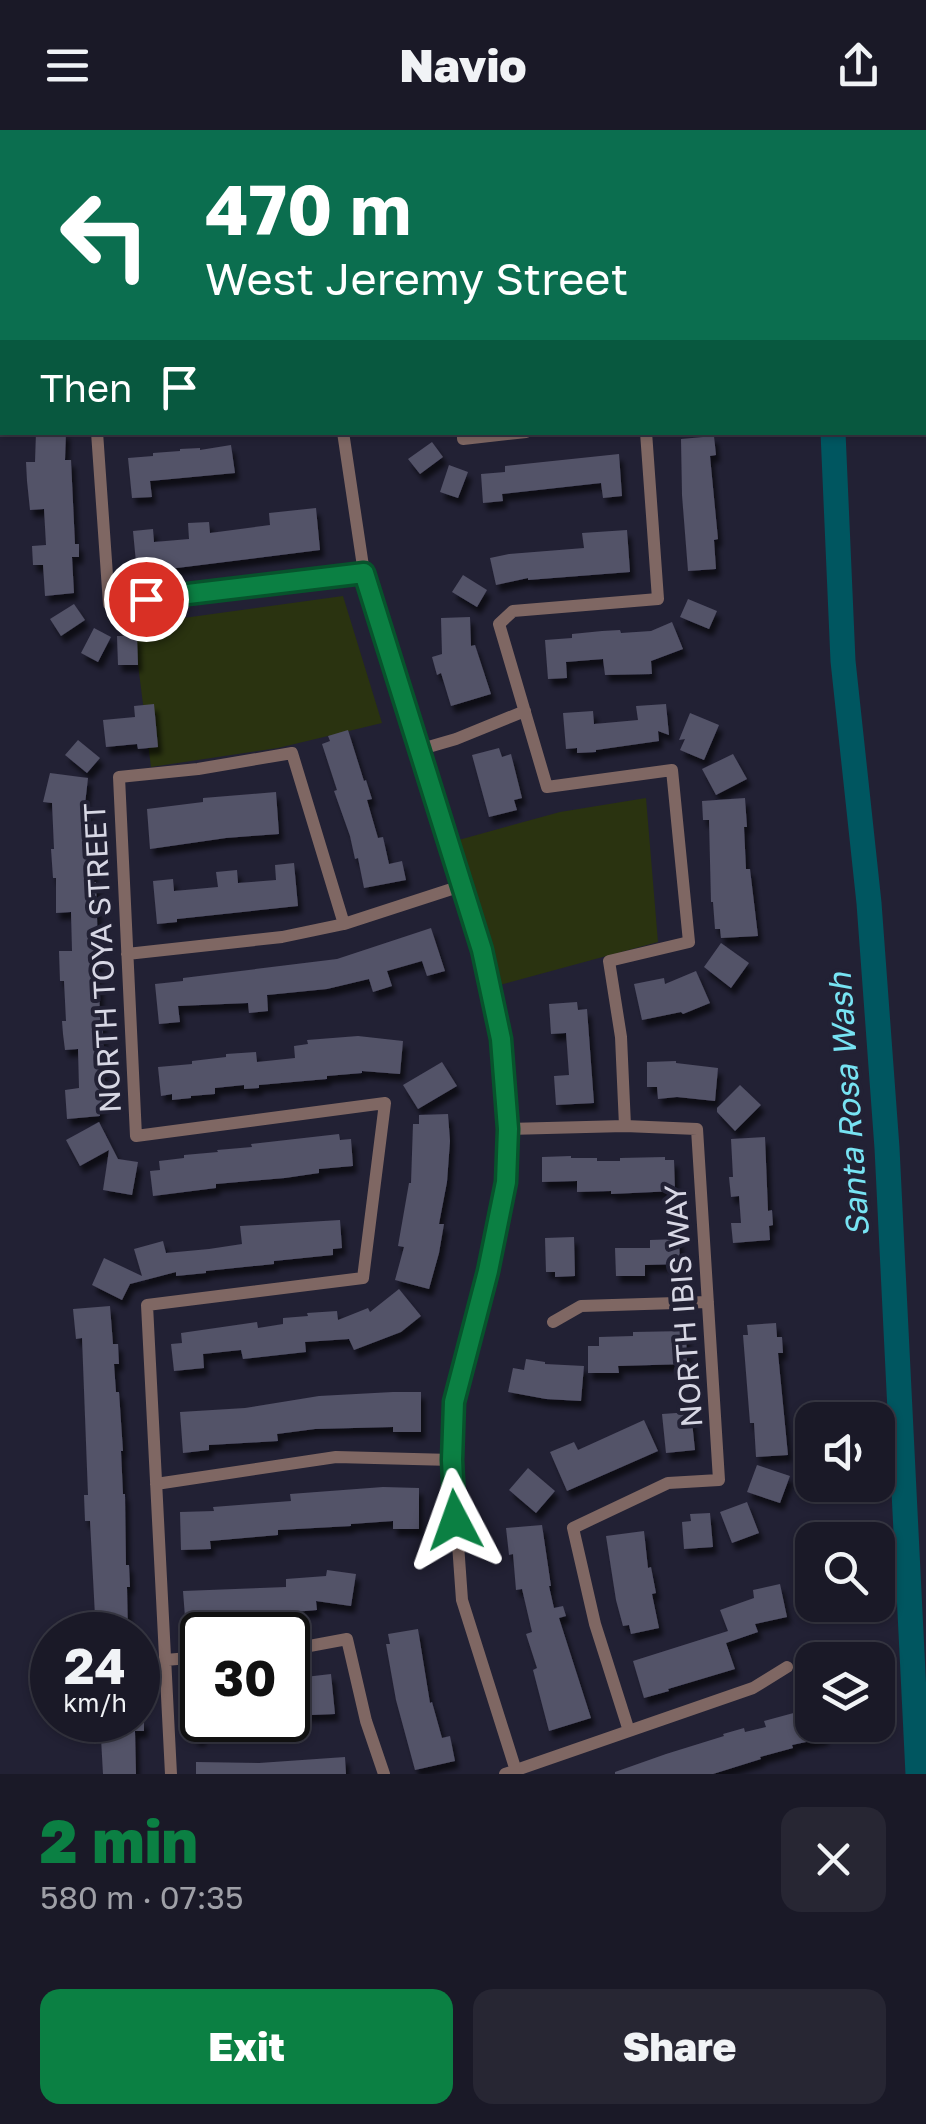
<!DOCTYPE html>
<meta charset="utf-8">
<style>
:root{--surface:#1a1927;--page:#272633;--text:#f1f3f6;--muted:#9fa0a7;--line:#383844;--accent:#0b8043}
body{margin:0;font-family:"Golos Text",sans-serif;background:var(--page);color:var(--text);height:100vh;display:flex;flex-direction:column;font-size:38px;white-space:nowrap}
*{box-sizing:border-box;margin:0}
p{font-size:32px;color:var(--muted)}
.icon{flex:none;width:55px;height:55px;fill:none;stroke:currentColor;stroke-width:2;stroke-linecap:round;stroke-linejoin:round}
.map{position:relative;height:1644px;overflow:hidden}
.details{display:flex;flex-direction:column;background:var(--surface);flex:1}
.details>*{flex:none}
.top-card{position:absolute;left:0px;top:0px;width:928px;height:305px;box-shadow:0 2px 8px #0004,0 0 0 2px var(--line);background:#0b6e4f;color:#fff;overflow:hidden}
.buttons{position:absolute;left:795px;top:1272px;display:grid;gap:20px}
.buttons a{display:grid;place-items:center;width:100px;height:100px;border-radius:20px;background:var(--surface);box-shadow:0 2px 8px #0004,0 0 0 2px var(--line);font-size:50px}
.speed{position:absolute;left:30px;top:1482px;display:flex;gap:20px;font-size:50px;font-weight:700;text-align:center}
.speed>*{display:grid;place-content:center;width:130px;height:130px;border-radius:50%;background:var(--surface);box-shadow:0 2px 8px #0004,0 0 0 2px var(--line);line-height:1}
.speed small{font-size:25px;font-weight:400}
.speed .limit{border:5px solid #111;border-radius:15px;background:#fff;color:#111}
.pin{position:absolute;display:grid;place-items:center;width:85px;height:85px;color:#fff;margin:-42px;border:5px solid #fff;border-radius:50%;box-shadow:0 2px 10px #0007}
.me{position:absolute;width:110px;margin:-55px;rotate:356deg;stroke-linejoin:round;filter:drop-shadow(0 0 8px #0008)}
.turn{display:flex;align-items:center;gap:35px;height:210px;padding:0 40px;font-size:45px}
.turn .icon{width:130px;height:130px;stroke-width:2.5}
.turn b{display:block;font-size:70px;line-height:85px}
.then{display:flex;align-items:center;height:95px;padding:0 40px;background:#0003;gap:20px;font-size:38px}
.round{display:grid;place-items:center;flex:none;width:105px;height:105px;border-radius:20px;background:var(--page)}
.headline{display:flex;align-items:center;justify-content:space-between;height:170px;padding:0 40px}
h1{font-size:60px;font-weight:800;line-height:75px;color:var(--accent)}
.action{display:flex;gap:20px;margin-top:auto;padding:20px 40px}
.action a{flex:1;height:115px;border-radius:20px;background:var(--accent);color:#fff;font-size:40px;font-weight:800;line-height:115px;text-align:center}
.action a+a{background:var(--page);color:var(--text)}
header{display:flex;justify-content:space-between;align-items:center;height:130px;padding:0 40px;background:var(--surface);font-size:45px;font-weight:800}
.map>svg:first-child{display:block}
.green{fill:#2a3310}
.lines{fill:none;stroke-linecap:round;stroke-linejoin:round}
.river{stroke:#005660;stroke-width:25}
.building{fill:#535268;filter:url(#shadow)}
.minor{stroke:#7f6763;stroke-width:12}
.route-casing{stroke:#07532c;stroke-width:25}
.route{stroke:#0b8043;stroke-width:18}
.labels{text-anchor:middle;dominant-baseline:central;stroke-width:8;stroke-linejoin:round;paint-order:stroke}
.street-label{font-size:30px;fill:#d7d7e4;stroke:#222134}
.water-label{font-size:32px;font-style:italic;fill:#77e3f3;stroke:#222134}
</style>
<header><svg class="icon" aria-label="menu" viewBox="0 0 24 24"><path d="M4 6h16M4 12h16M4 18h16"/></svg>Navio<svg class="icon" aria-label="share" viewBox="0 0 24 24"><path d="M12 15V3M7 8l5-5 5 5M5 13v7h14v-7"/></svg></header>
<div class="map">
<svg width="926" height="1644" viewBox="0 0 926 1644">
<defs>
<filter id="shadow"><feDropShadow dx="4" dy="7" stdDeviation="2.5" flood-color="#0009"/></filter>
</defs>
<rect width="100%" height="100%" fill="#222134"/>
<!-- green -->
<path class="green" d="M343,466L382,593L278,618L151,637L133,495Z
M646,668L658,812L496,856L455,711L560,682Z"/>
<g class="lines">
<!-- river -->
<path class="river" d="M814,0V2
M833,302L843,531L869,773L887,1018L918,1644"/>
</g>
<!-- building -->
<path class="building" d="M36,302H66L65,330H71L75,414H79V427H72L74,463L45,466L43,435H33L32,416L46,415L44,379L30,380L27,351L26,332H35Z
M714,306L716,325L710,326L718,409L714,410L716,439L688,441L682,365L681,309Z
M432,312L443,327L420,344L408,329Z
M231,315L235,343L150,351L152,367L132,368L128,328L153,326V323L180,321V319L200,318V320Z
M619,324L622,366L603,368L601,353L502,364L503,371L483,373L481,344L505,342V336Z
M449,335L468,342L458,368L440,362Z
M316,378L320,420L137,443L133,401L153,399L154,412L189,409L188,393L209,392L210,403L270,395L269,383Z
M627,400L630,442L528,450V448L496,455L490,428L509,424L584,418L582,403Z
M463,445L487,460L477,477L452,462Z
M688,469L717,481L709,499L680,487Z
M74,474L85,490L61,506L50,489Z
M470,487L471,516L475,515L491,564L451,576L441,543L437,545L432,527L442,524L441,488Z
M672,492L683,519L651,531L652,544L605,545L603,529L566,532L567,548L548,549L545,510L572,508V504L602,501L620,500L621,503L651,501Z
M94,498L111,507L98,532L81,523Z
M117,506H137L138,535H118Z
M154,574L158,617L138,619L137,614L106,617L103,590L135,587L134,576Z
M666,574L669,605L658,601L659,611L596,620V622L577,623V618L566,619L563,583L593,581L594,594L638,590L636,576Z
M690,583L719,595L704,630L680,620L685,609L679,610Z
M348,600L364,651L366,650L372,669L367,670L378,708L383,707L389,734L402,731L406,750L364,758L358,728L355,729L350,706L334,661L337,660L322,614L330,611L328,606Z
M78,610L100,628L87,643L65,625Z
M499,618L502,627L511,624L522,668L514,670L517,680L489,687L472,625Z
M733,624L747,649L716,665L702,639Z
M50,643L88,648L84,683L90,682L93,752H96L100,889L102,888L103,908L104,953H101L103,977H99L100,986L67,989L65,960L79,958L78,919L65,920L63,904L62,891H66L64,851H60L59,821H72L71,782L56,783V748H53L51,719H54L52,673L43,672Z
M276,662L279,704L226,708L150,719L147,679L203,672V668Z
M745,668L747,697H744L746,739H750L758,806L721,808L720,799H715L713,772H711L709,690H703L702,671Z
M294,733L298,776L177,789V792L157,794L153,751L173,749L174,761L218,757L216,742L237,740L238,753L276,750L275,735Z
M431,798L445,841L427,846L422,831L387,841L392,856L373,862L369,849L327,859L267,865L268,881L249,883L248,873L178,876L180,892L159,894L155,854L183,851V848L337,829Z
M721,813L749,833L731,858L704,837Z
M696,841L710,873L683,884L681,882L642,890L634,854L664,848L665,854Z
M577,872L578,880L587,879L594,973L556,975L554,946L569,945L566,903L551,904L549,874Z
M358,906L403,911L400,944L362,941V943L327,946V949L259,955V958L244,959V955L215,958V964L191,966V968L172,970V964L161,966L158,937L192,934V931L226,927V924L256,922L257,932L295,928L294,916L308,914L307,910Z
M676,931V933L718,938L715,971L677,967L658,969L657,957H647V932Z
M442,932L457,956L418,979L403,955Z
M740,955L761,975L735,1001L717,982V978Z
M448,984L450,1011L447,1052L439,1094H444L439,1123L429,1159L395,1150L404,1117L398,1116L409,1053H411L413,994H419V985Z
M99,992L118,1029L138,1032L132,1065L103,1060L109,1020L80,1036L66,1010Z
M339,1004L340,1010L351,1009L353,1036L319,1039V1043L285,1048L216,1054V1058L153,1066L150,1041L160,1040L159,1031L184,1028V1025L218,1022L217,1020L252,1017L251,1014Z
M765,1007L768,1081L772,1080L773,1095L769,1096L770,1110L733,1113L731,1093H741L739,1066L731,1067L729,1047H733L731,1009Z
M571,1026V1028H597V1031H620V1028L665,1027V1030H674L675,1061L611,1064V1061L577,1062V1051L542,1052V1027Z
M340,1090L342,1118L333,1119V1125L274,1131V1134L206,1141V1143L176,1146V1142L130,1154L122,1170L92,1155L104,1128L142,1146L134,1119L163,1111L166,1123L209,1119L242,1114L240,1096Z
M574,1107L575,1146L555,1147V1142H546L545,1108Z
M679,1109L680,1134L645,1135V1146H616L615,1118H650V1110Z
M399,1159L421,1186L401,1202L354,1220L349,1209L305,1212L306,1222L243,1229L241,1220L203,1224L204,1238L174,1241L171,1214L182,1213L181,1203L257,1192L258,1198L283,1194V1188L308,1186L307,1183L337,1181L338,1190L368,1178L370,1182Z
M110,1176L113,1214H118L119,1234H114L116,1262H119L123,1321H121L123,1364H125L126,1435H129L130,1457H127L128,1505H96L90,1391H85L84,1365H88L82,1208L76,1209L73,1179Z
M776,1193L777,1207H782L783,1223H778L788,1325L756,1327L754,1293H750L743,1205H748L747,1195Z
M686,1201L687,1234L618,1236L619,1243H588V1216H599V1207L633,1206V1202Z
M526,1229L545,1232V1234L584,1236L581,1271L546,1269L508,1262L513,1238L524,1240Z
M393,1262H421V1302H393V1297L315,1299L277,1304L278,1311L209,1315V1320L183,1323L180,1282L245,1278L319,1266Z
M691,1282L695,1320L666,1323L662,1284Z
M644,1290L658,1321L567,1361L550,1322L574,1312L578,1320Z
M757,1335L790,1346L780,1373L747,1362Z
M528,1338L555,1361L536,1383L509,1360Z
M383,1357L419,1358V1399H393V1391L351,1394V1396L278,1400V1405L210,1411L211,1419L181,1420L180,1382L214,1381L213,1377L291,1371L290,1364Z
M747,1372L759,1403L732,1413L720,1382Z
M710,1383L713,1417L684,1419L682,1392L691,1391L690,1384Z
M542,1395L551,1456H549L554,1478L563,1476L566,1486L559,1488L591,1588L549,1601L533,1540L537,1538L526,1504L532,1502L522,1459L516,1460L513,1424L509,1425L506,1398Z
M644,1401L648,1438L651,1437L656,1463L652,1464L659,1498L631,1504L629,1495L623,1496L616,1470L606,1406Z
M327,1440L356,1444L351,1476L316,1471L317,1480L282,1483V1491L249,1492L250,1497L186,1500L183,1461L286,1457V1449L326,1446Z
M780,1454L787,1487L755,1494L758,1502L726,1513L735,1539L668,1559L669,1561L644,1568L633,1531L728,1501L720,1480L754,1468L753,1460Z
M418,1499L430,1573L432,1572L442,1608L450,1606L455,1631L415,1640L396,1570L386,1514H390L388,1504Z
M331,1544L335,1584L288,1586V1553L306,1552L305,1547Z
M202,1557L205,1600H202V1609H194L190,1558Z
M812,1578V1595H822L825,1608L792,1615L793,1618L760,1627L761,1629L713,1644H615V1642L666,1624L724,1606L723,1604L744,1598L745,1602L766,1597L764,1591Z
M105,1590H144V1601H135L136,1644H103L101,1608H106Z
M345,1627L346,1644H196V1632L259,1633Z"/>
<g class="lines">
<!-- minor -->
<path class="minor" d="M84,0V2
M338,0V2
M623,0L624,2
M97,302L109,474L364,443
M343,302L364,443L482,820L501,909L507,999L506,1052L488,1141L454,1272L452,1330L462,1470L517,1644
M463,302V309L526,302
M418,620L456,609L525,581
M127,824L282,807L344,794L461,756
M625,996L621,907L609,831L689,812L672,640L547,657L499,494L513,481L658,469L646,302
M507,999L625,996L697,999L719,1350L668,1353L573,1398L595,1494L629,1601
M553,1192L581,1176L708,1172
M156,1354L336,1327L452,1330
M288,1520L347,1509L366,1591L384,1644
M165,1530L202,1527
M171,1644L147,1175L363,1148L385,973L136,1006L119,647L198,639L292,623L344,794
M505,1644L753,1558L787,1537"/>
</g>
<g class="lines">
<defs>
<path id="route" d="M146,469L364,443L482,820L501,909L508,999L506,1052L488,1141L454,1272L452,1330L455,1390"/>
</defs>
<!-- route casing -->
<use href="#route" class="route-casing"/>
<!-- route -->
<use href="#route" class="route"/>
</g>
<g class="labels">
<!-- street labels -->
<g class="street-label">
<text transform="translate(102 828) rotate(-93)">NORTH TOYA STREET</text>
<text transform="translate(683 1176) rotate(-94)">NORTH IBIS WAY</text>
</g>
<!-- water labels -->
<g class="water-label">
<text transform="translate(848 975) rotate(-94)">Santa Rosa Wash</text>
</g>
</g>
</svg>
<div class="buttons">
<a><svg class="icon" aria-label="sound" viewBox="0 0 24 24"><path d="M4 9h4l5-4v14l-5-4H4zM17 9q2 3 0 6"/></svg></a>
<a><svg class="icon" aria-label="search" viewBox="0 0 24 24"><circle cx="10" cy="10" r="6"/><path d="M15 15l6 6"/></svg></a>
<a><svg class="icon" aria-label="layers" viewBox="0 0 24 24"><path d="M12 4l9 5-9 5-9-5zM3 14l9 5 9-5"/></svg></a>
</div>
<div class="speed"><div>24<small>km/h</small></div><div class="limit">30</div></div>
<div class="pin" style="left:146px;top:469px;background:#d93025"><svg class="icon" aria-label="arrive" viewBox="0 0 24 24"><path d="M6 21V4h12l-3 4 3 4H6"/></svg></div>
<svg class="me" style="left:455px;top:1390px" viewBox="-20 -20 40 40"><path d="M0-17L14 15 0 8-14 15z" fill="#0b8043" stroke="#fff" stroke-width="4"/></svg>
<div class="top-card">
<div class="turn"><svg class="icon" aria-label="left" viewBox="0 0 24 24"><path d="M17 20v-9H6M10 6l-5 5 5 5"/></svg><div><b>470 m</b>West Jeremy Street</div></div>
<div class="then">Then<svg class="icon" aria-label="arrive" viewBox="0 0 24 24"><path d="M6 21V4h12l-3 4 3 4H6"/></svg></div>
</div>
</div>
<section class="details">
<div class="headline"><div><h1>2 min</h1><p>580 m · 07:35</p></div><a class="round"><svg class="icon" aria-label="close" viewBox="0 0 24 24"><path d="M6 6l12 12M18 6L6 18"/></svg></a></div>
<div class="action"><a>Exit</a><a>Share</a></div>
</section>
